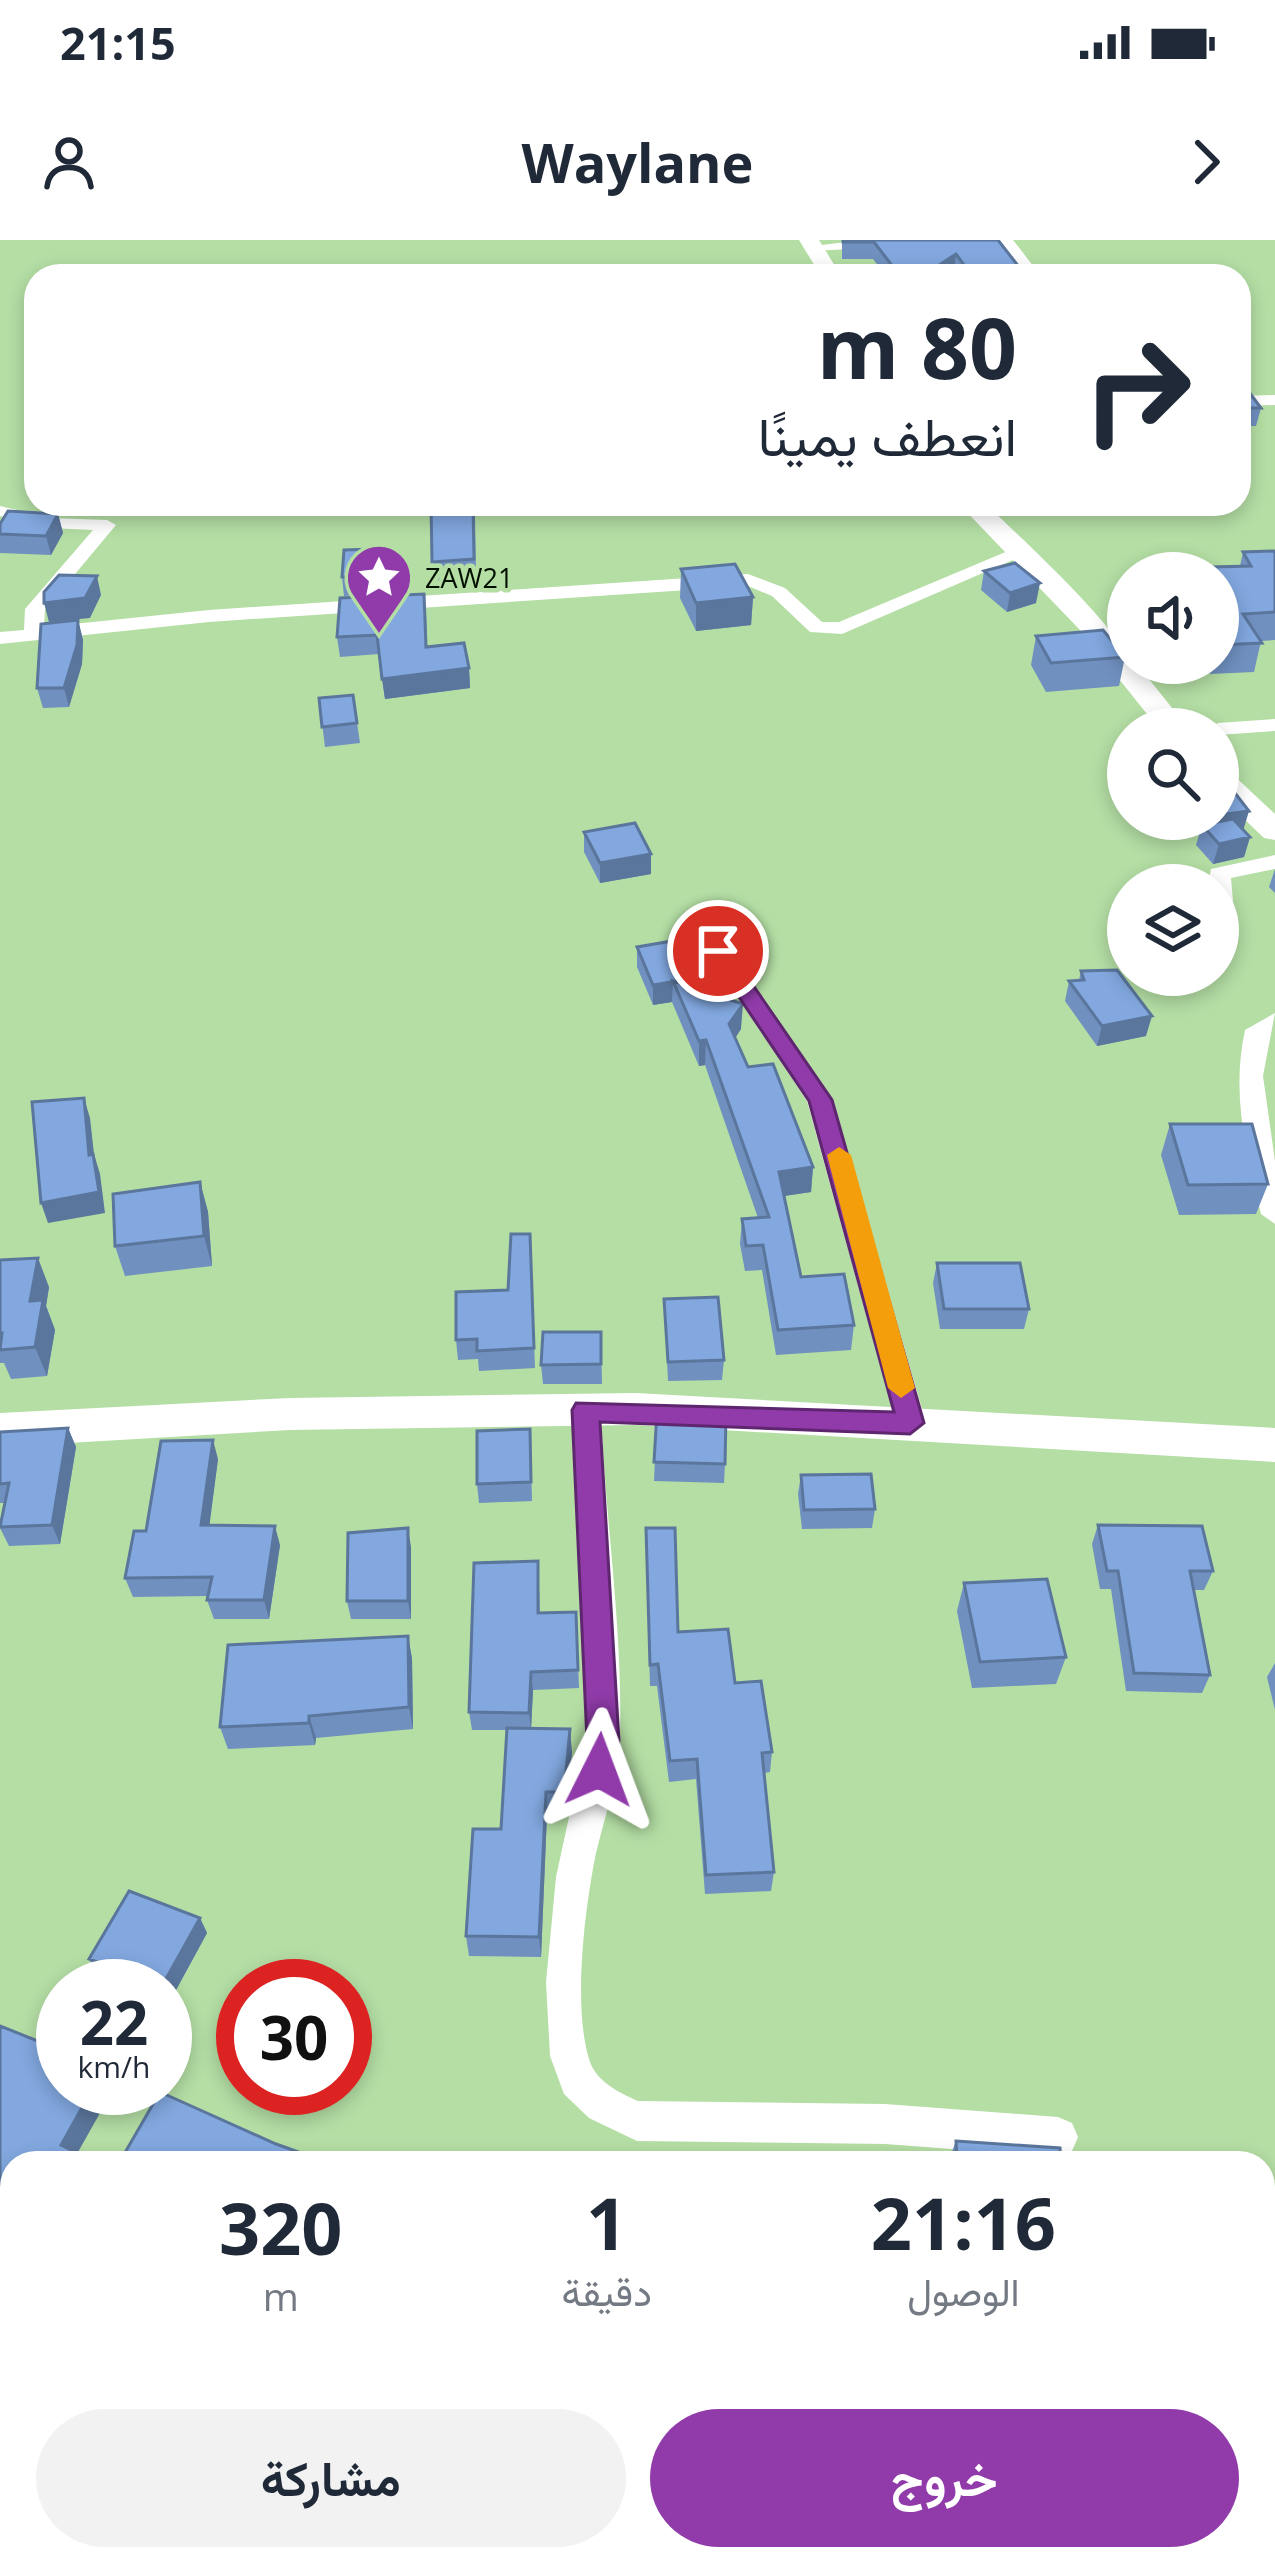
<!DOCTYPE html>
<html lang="ar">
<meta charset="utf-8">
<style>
:root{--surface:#fff;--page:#f2f2f3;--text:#1f2937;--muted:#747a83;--accent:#903ba9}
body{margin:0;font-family:"Open Sans",Vazirmatn,sans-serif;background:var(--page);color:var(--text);direction:rtl;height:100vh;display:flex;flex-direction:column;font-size:45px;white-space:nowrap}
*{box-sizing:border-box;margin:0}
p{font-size:39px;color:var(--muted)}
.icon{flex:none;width:66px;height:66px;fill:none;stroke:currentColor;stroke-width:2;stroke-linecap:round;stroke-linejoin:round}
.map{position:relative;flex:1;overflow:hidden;direction:ltr}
.sheet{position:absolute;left:0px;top:1911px;width:1275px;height:420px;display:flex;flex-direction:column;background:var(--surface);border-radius:36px 36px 0 0;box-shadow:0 6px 18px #0003;direction:rtl}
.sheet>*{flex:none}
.top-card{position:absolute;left:24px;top:24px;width:1227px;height:252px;border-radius:36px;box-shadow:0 6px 18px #0003;direction:rtl;background:#fff;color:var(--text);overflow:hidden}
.tools{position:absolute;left:1107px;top:312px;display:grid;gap:24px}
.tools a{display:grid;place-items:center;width:132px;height:132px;border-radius:50%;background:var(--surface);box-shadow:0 6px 18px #0003;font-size:60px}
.speed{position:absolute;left:36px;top:1719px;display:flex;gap:24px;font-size:60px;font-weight:700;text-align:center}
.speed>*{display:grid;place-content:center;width:156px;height:156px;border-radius:50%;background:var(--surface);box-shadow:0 6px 18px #0003;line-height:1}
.speed small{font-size:30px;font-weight:400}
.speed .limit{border:18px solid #d22;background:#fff;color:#111}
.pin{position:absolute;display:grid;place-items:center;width:102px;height:102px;color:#fff;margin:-51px;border:6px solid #fff;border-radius:50%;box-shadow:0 3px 12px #0007}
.me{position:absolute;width:132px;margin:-66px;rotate:3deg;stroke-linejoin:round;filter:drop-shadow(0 0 9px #0008)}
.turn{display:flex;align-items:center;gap:42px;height:252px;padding:0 36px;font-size:54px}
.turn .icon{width:156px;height:156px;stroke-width:2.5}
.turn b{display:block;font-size:84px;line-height:102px}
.eta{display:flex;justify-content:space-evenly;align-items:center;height:204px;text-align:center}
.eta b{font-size:72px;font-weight:700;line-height:84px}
.primary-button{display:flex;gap:24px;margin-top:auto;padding:24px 36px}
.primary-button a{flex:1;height:138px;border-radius:72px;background:var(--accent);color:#fff;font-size:48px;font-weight:700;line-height:138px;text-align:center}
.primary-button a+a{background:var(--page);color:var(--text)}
.status{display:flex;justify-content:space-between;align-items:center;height:84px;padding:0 60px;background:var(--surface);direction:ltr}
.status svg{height:33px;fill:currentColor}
header{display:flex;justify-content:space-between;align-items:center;height:156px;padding:0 36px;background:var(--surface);font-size:54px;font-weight:700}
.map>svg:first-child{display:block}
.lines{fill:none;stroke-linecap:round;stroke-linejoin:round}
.street{fill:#fff;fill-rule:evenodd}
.secondary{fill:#fff;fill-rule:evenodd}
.wall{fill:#7090c0}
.shaded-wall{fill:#5b769c}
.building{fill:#82a8df;stroke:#5b769c;stroke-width:3}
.route{fill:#903ba9;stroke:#5e266e;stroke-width:3}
.slow{fill:#f59e0b}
.labels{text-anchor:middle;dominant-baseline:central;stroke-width:9;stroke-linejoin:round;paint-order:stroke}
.far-poi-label{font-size:27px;fill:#031000;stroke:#b4dea4;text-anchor:start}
</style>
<div class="status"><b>21:15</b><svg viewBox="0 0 49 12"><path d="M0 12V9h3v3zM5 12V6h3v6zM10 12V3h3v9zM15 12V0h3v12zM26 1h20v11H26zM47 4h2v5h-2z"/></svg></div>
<header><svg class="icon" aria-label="forward" viewBox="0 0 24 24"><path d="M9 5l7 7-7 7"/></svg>Waylane<svg class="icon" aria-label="person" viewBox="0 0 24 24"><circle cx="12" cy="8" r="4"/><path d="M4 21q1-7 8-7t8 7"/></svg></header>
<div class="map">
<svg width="1275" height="2331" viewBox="0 0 1275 2331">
<rect width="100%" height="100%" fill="#b4dea4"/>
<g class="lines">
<!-- street -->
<path class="street" d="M947,0L940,4L813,11L806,7L862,0Z
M998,0H1013L1041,36H1029Z
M1275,155V165L1239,166V156Z
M0,266L50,278L107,280L116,285L45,370L44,387L209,370L748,334L785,348L822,382H839L1015,308L1031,312L842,394L810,392L772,356L748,346L209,382L0,404V392L24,390L25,369L93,290L50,288L0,276Z
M1275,479V491L1218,495V489H1208L1218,483Z
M1275,615V629L1231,638L1236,696L1226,716L1218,718V645H1208L1211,629Z
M719,704L727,706L833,860L926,1183L922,1191H900L896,1183L807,861L707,711Z
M1275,773L1263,836L1275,921V984L1261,974C1246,912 1231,854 1245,790Z
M586,1158L597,1162L601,1170C605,1279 623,1388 620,1498C619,1538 605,1575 596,1613C585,1667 572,1769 590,1822C597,1842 620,1853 638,1861L885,1864L1058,1877L1072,1883L1078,1897L1072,1911L1058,1917L885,1904L637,1901L589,1878L564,1854L550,1816L546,1742L556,1637L586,1499L571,1170L575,1162Z"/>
<!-- secondary -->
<path class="secondary" d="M799,0H819L841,36H821Z
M959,264H986C1012,290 1128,395 1128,423H1136L1189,489H1159L1079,389Z
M1218,528L1229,531L1275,574V600L1264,598L1218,554Z
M636,1153L1275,1188V1222L636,1185L290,1190L0,1207V1173L290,1158Z"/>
</g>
<!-- wall -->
<path class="wall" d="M842,0H998L1026,36H958L954,31L946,36H886L873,19H842Z
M1239,145L1240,151L1261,168L1256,186H1239Z
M431,264H510L511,273L475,274L476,338L434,341Z
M58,274L63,293L51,315L0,313V284Z
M1275,311V400L1261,401L1254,432L1210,434L1203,423H1218V333H1170L1171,328L1240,326L1243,312Z
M376,328L375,354L344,356L342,337Z
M681,329L753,357L751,385L696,391L680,358Z
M984,331L1036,363L1007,372L981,350Z
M426,373L427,406L469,428L470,448L385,459L379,414L340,417L337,397Z
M78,380L83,400L82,424L69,467L43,468L37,448Z
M1036,396L1125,417L1119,446L1046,452L1031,425Z
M353,455L360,503L325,507L319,458Z
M1218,545L1243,590L1250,597L1244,617L1213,624L1196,605L1202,585H1205L1201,579H1218Z
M584,592L651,634L600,643L584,612Z
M1275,629V653L1269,647Z
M637,707L695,738L694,748L741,789L735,798L748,827L813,927L811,952L784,956L801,1037L854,1085L851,1110L776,1115L762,1030L745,1031L740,1004L742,979L758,978L705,825L699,826L672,762L653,765L637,727Z
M1081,731L1146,796L1097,806L1065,761L1069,741L1079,740Z
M1170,884L1268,944L1256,974L1179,975L1161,915Z
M200,942L208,972L212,1026L125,1036L115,1006Z
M530,994L535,1128L479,1131L478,1119L458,1120L456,1100L508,1050Z
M0,1020L49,1047L46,1066L55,1090L47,1136L11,1139L4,1123H0Z
M937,1023L1029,1069L1024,1089H940L933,1043Z
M664,1059L724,1120L722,1140L668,1141Z
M601,1092L602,1144H543L541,1125Z
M657,1171L725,1224L724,1243L654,1241Z
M68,1188L76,1207L60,1304L9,1306L0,1288L5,1263H0V1192Z
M530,1189L532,1261L479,1263L477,1244Z
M218,1219L209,1286L280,1305L269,1379H214L207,1360L208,1356L133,1357L125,1338L146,1291Z
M801,1235L875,1269L872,1288L802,1289L798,1254Z
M1098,1285L1213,1331L1204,1350H1194L1210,1435L1202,1453L1126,1451L1111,1349H1100L1092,1304Z
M411,1307V1379H351L347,1361Z
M646,1311L678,1392L735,1443L772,1512L770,1532L764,1533L774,1632L771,1651L705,1654L696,1539L669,1542L657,1446H650Z
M538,1321L540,1373L576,1372L579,1448L533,1450L531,1488L572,1512L565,1574H547L541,1717L469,1716L466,1696L501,1589L507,1490H472L469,1472Z
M964,1343L1066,1417L1056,1444L972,1448L957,1371Z
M408,1396L412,1419L413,1489L316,1498L315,1505L228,1509L220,1487Z
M1275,1423V1470L1267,1437Z
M200,1678L207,1693L170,1761L165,1760V1746H130L98,1734L89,1719Z
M0,1786L12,1923V1962L0,1958Z
M956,1901L1061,1923H951V1914Z"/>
<!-- shaded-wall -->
<path class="shaded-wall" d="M956,14L954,31L946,36H932L933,29Z
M58,274L63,293L51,315L46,296Z
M374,309L376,328L375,354L372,335Z
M97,336L101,355L90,378L49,382L44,363Z
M1040,343L1036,363L1007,372L1010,353Z
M753,357L751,385L696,391V363Z
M78,380L83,400L82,424L69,467L64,448Z
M469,428L470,448L385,459L382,439Z
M1249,571L1243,591L1213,596L1219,575Z
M1250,597L1244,617L1213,624L1219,604Z
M651,614V634L600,643V623Z
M695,738L694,758L673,741Z
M673,741L672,762L653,765V745Z
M743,764L741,789L728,809L729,784Z
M1152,776L1146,796L1097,806L1102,786Z
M706,800L705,825L699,826V801Z
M84,858L90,878L94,914L100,934L105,973L48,983L41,963L89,915Z
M813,927L811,952L777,957L779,932Z
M200,942L208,972L212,1026L204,996Z
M38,1018L49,1047L46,1066L55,1090L47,1136L35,1107L30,1061Z
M68,1188L76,1207L60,1304L52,1285Z
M213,1200L218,1219L207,1304L201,1285Z
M275,1286L280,1305L269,1379L264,1360Z
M408,1288L411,1307V1379L408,1361Z
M408,1396L412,1419L413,1489L409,1467Z
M531,1432L533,1450L531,1490L529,1473Z
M309,1476L316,1498L315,1505L309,1483Z
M570,1489L572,1512L565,1574L564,1552Z
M546,1552L547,1574L541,1717L539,1697Z
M200,1678L207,1693L170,1761L165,1753V1746H162Z
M93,1848H114L73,1921L61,1905Z
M391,2319H403L396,2331H383Z"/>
<!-- building -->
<path class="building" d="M843,0H998L1026,36H972L956,14L933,29L937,36H900L874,2H843Z
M1239,145L1240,151L1249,152L1261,168H1239Z
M431,264H473L474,319L432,322Z
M8,271L58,274L46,296L0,294V284Z
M374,309L372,335L342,337L344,310Z
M1275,311V372L1243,374L1262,403L1218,405V333H1174L1171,328L1251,326L1243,312Z
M1015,323L1040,343L1010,353L984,331Z
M735,324L753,357L696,363L681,329Z
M59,335L97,336L85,358L44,363V352Z
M424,354L426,407L464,403L469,428L382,439L377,395L337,397L340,358Z
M78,380L77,405L64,448H37L41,384Z
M1103,390L1125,417L1051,423L1036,396Z
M353,455L357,483L322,487L319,458Z
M1228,544L1249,571L1219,575L1218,545Z
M1233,579L1250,597L1219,604L1202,585Z
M635,583L651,614L600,623L584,592Z
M678,700L695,738L653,745L637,707Z
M1117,730L1152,776L1102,786L1069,741L1084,740L1081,731Z
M673,741L743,764L729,784L748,827L773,824L813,927L779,932L801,1037L844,1034L854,1085L778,1090L763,1005L746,1006L742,979L769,977L706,800L699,801Z
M84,858L89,915L93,914L99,952L41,963L32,862Z
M1170,884H1252L1268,944L1188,945Z
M200,942L204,996L115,1006L113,954Z
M511,994H530L534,1108L477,1111V1099L456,1100V1052L508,1050Z
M38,1018L30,1061L43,1060L35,1107L0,1110L2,1093H0V1020Z
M937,1023H1020L1029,1069H944Z
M718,1057L724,1120L668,1122L664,1059Z
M543,1092H601V1124L541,1125Z
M657,1171L726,1175L725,1224L654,1222Z
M68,1188L52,1285L0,1287L9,1243L0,1244V1192Z
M530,1189L531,1242L477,1244V1191Z
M213,1200L201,1285L275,1286L264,1360H207L212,1337L125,1338L134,1291H146L161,1201Z
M871,1234L875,1269L804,1270L801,1235Z
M1098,1285L1202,1286L1213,1331H1190L1210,1435L1134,1433L1118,1331H1107Z
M408,1288V1361H347L348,1293Z
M646,1288H675L678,1392L728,1389L735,1443L761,1441L772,1512L762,1513L774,1632L706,1635L697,1519L670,1521L658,1424L650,1425Z
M538,1321V1373L576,1372L578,1430L531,1432L529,1473L469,1472L474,1323Z
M1047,1339L1066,1417L980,1422L964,1343Z
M408,1396L409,1467L309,1476V1483L220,1487L228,1405Z
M507,1488L570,1489L564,1552H546L539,1697L466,1696L473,1589H501Z
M129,1651L200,1678L162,1746L89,1719Z
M0,1786L63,1811V1848H93L61,1905L98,1923H12V1953L0,1948Z
M160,1852L276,1904L329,1923H119Z
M956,1901L1060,1908L1061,1923H957Z
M330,2319H391L383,2331H346Z"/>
<!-- route -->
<path class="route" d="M718,704L726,706L832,860L924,1183L910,1194L600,1182L619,1501L610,1540L599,1544L588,1540L583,1530L587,1501L572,1170L576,1163L894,1172L809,861L708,711Z"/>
<!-- slow -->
<path class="slow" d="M839,907L851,915L915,1148L901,1158L888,1148L827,915Z"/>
<!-- icons -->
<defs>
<symbol id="sight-pin" viewBox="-11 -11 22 30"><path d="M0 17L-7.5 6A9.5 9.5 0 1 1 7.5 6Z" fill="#903ba9" stroke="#b4dea4"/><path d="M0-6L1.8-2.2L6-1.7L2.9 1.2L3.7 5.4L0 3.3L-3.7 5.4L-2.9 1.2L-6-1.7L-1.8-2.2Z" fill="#fff"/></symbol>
</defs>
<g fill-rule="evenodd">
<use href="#sight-pin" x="341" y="299" width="76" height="104"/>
</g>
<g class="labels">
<!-- far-poi labels -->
<g class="far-poi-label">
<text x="425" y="337">ZAW21</text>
</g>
</g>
</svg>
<div class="tools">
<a><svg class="icon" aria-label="sound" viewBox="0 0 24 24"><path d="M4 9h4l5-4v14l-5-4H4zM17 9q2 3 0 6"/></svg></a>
<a><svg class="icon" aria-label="search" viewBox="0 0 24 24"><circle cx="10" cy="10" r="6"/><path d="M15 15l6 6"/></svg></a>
<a><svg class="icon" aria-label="layers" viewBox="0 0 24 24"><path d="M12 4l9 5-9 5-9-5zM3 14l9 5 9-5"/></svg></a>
</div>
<div class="speed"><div>22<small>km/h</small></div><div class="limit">30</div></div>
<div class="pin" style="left:718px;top:711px;background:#d93025"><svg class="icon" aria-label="arrive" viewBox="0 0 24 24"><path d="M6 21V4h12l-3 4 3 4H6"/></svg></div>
<svg class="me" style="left:599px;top:1530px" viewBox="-20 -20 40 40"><path d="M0-17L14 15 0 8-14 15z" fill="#903ba9" stroke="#fff" stroke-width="4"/></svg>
<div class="top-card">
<div class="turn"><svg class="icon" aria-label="right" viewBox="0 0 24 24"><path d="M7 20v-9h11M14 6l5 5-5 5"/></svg><div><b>80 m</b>انعطف يمينًا</div></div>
</div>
<section class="sheet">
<div class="eta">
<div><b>21:16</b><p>الوصول</p></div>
<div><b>1</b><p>دقيقة</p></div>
<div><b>320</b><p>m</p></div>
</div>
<div class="primary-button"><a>خروج</a><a>مشاركة</a></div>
</section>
</div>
